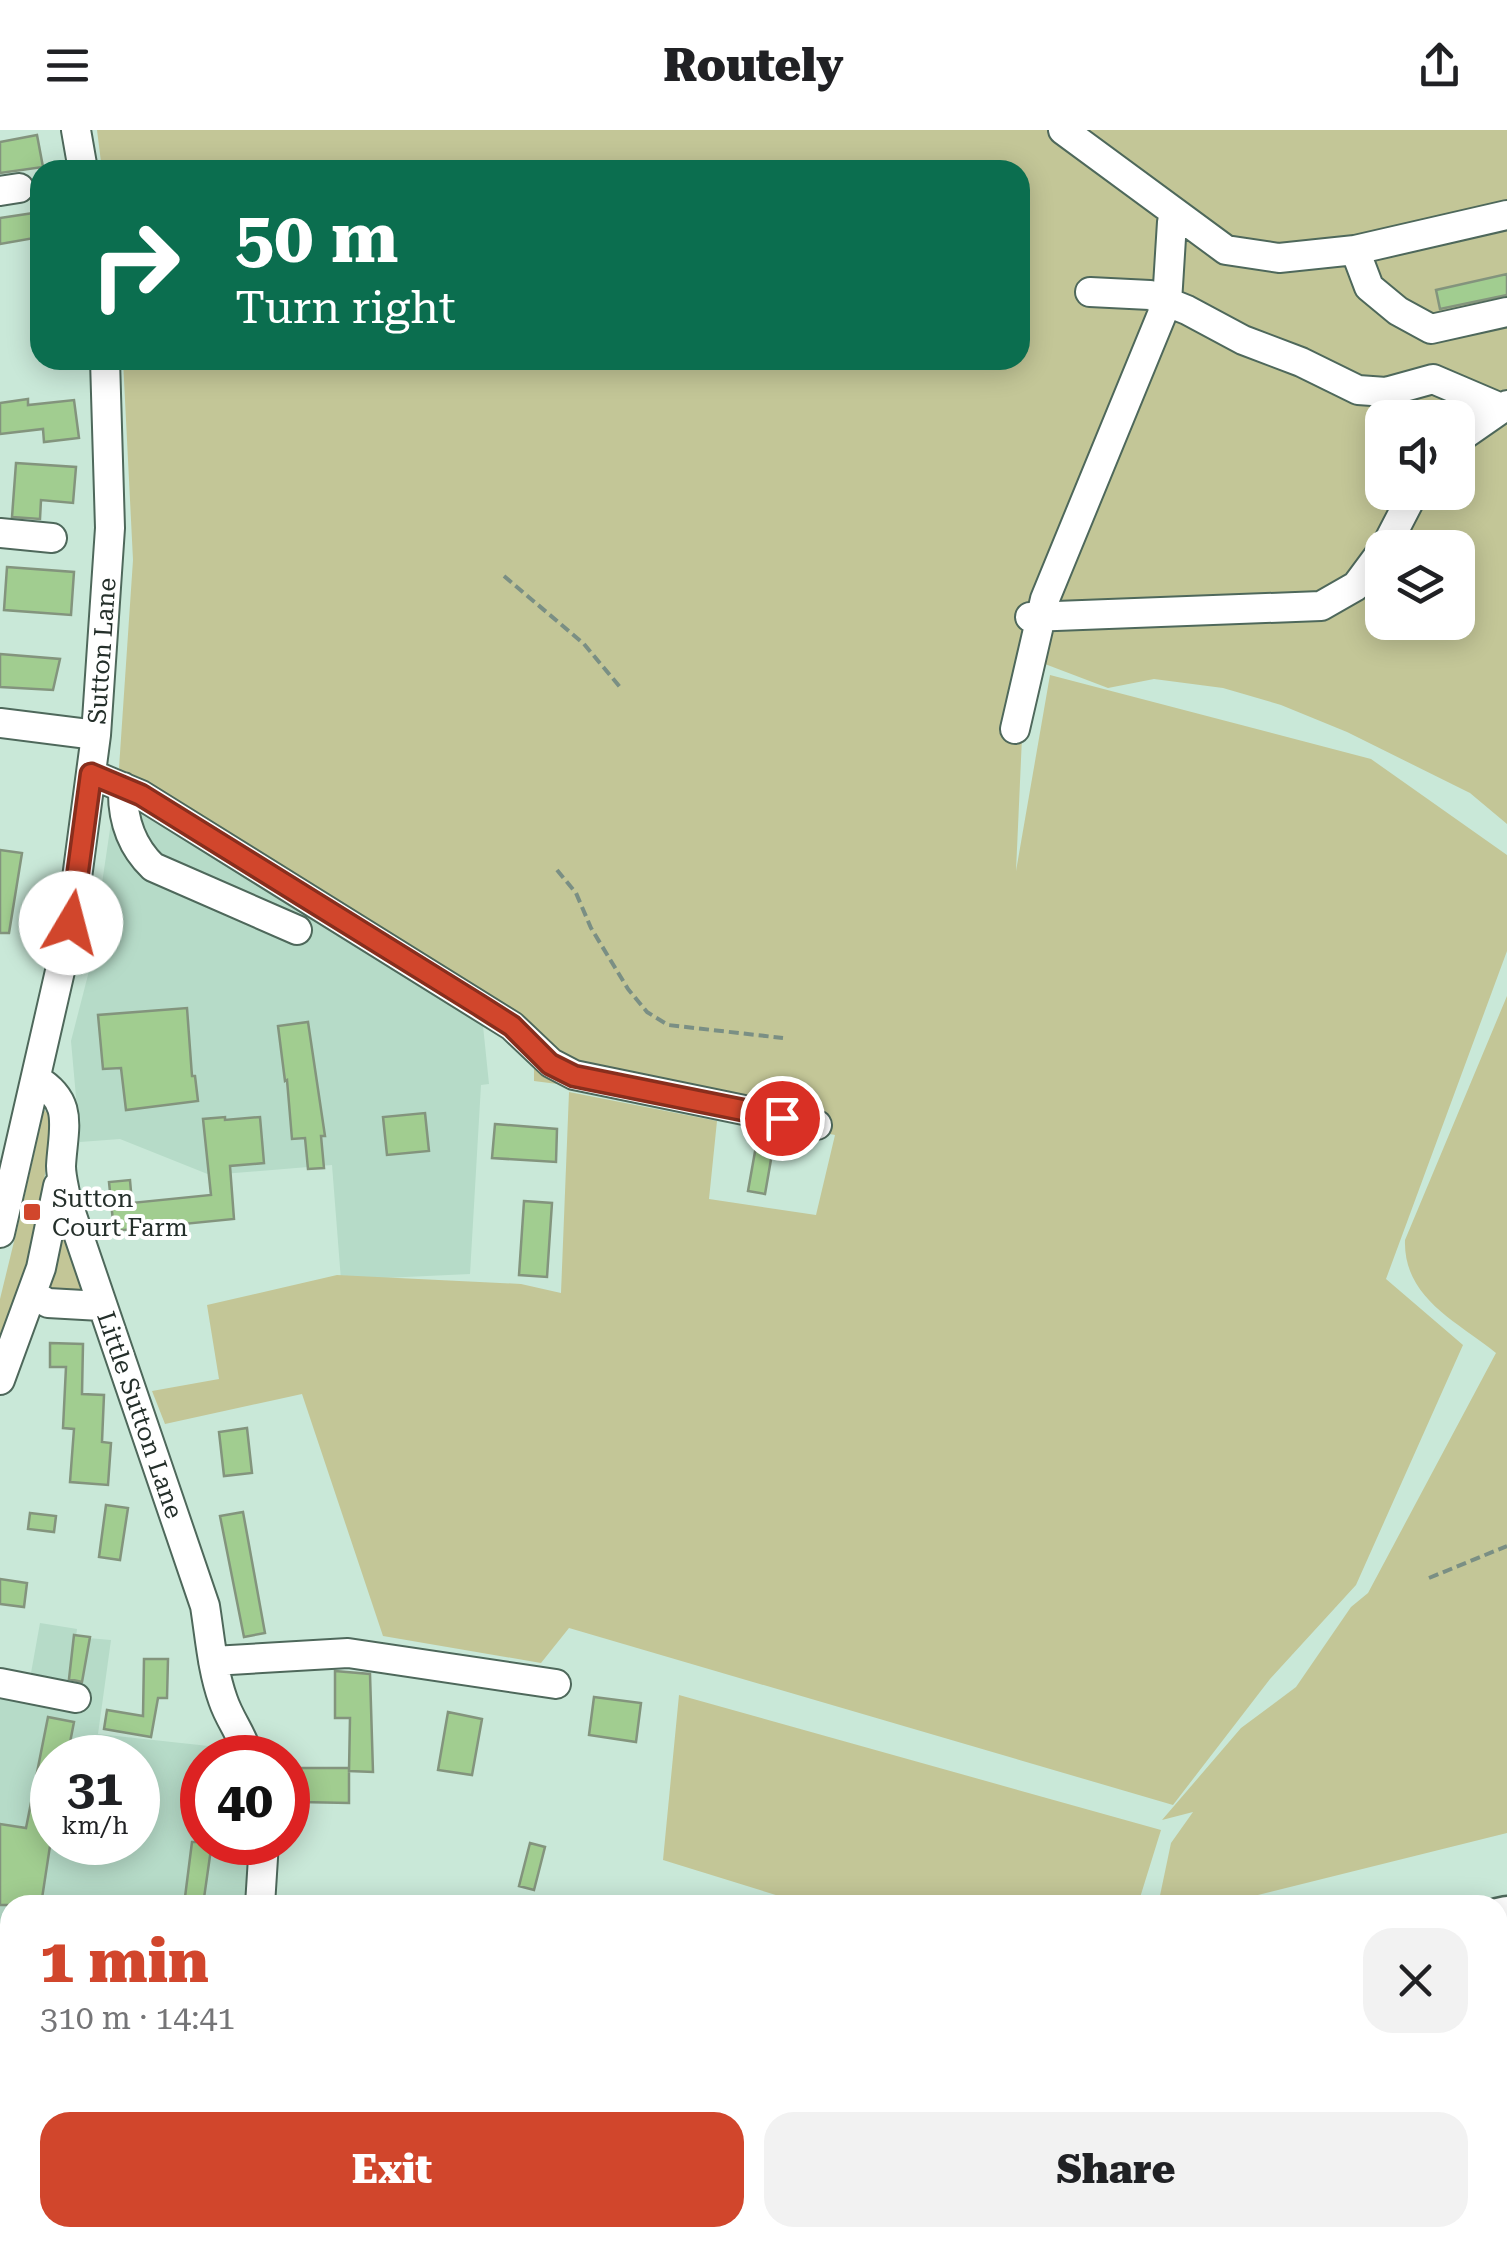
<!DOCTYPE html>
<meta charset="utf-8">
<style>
:root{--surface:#fff;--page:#f2f2f2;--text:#202124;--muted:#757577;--accent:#d1462c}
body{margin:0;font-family:"Roboto Serif",serif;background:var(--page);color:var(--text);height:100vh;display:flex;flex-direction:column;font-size:38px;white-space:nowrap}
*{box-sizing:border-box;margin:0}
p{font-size:32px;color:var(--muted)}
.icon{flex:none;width:55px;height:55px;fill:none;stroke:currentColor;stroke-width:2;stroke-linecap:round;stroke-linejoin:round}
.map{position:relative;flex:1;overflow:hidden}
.details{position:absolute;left:0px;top:1765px;width:1508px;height:352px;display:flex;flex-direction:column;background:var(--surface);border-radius:30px 30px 0 0;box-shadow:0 5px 25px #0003}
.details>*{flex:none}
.banner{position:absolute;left:30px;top:30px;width:1000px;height:210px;border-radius:30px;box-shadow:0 5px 25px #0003;background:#0b6e4f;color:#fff;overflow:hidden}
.fabs{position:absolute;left:1365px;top:270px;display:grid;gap:20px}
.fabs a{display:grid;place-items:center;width:110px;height:110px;border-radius:20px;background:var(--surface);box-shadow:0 5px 25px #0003;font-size:50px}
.speed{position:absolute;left:30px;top:1605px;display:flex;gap:20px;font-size:50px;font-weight:700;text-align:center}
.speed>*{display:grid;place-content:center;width:130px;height:130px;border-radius:50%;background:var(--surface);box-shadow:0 5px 25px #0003;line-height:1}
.speed small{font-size:25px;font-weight:400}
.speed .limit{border:15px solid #d22;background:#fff;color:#111}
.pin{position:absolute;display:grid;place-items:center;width:85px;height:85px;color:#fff;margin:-42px;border:5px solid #fff;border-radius:50%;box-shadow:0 2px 10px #0007}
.me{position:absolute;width:110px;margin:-55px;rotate:8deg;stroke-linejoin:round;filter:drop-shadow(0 0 8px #0008)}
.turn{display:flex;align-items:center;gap:35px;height:210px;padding:0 40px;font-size:45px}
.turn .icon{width:130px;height:130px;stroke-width:2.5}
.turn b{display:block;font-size:70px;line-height:85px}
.round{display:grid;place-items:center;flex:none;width:105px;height:105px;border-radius:30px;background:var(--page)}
.head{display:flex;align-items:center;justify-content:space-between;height:170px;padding:0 40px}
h1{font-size:60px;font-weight:800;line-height:75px;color:var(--accent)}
.primary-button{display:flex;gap:20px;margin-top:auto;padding:20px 40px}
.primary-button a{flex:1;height:115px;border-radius:30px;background:var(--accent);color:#fff;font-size:40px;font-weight:800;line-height:115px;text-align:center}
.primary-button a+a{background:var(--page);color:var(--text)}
header{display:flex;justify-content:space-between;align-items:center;height:130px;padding:0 40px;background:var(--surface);font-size:45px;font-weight:800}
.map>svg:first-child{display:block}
.built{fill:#b6dbc8;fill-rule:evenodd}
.green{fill:#c3c697;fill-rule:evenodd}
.building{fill:#a1cd90;stroke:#83947d;stroke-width:2.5}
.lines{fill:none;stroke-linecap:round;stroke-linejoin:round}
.minor-casing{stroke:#4e685b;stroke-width:32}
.highway-casing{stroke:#4e685b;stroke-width:45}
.path{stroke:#7a8f84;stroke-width:4;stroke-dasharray:10 5;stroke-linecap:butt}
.minor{stroke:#fff;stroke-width:28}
.highway{stroke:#fff;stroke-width:40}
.route-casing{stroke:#882e1d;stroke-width:25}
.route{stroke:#d1462c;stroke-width:18}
.poi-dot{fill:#d1462c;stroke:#fff;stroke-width:4}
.labels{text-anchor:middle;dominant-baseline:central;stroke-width:8;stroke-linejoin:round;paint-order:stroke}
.street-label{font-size:25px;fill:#242f2a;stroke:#fff}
.poi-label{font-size:25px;fill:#242f2a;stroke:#fff;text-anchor:start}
</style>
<header><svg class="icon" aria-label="menu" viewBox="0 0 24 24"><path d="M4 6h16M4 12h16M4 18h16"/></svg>Routely<svg class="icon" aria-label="share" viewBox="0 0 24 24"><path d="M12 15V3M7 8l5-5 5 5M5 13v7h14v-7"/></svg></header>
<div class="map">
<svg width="1507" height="2116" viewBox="0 0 1507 2116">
<rect width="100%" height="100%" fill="#c9e8d8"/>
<!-- built -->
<path class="built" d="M122,670L482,886L489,954L481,955L470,1144L341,1150L332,1035L210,1045L120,1009L80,1012L71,911L89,841L113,679Z
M40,1493L77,1499L76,1507L111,1510L98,1604L227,1618L231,1627L202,1628V1712L249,1713L247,1775H10V1879H0V1540L31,1543ZM52,1628H138V1712H52Z"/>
<!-- green -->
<path class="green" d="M97,0H1507V694L1470,663L1347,602L1281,575L1223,558L1154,549L1108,558L1016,523L1023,585L1016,741L1050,545L1371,629L1507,725V821L1386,1149L1463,1215L1356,1455L1270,1549L1173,1675L569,1498L541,1533L383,1506L302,1264L165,1294L152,1261L219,1249L207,1175L337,1145L521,1154L561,1163L569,962L717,991L709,1069L816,1085L835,1005L581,957L534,951V924L134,653L119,638L133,430L123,230H1020V40H102ZM1382,288H1458V362H1382ZM1382,418H1458V492H1382Z
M1507,866V1703L1218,1775H1158L1171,1713L1193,1682L1162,1690L1241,1598L1296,1557L1351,1477L1368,1463L1496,1223C1458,1192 1403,1168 1405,1110Z
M44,980L52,987L40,1084L22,1078Z
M21,1083L37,1087L19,1168L0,1221V1169Z
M63,1085L88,1162H49L46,1157Z
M679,1565L1161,1700L1138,1774L1036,1771L1034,1775H808L663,1730Z"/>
<!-- building -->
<path class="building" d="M37,5L43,37L0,43V12Z
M40,82V107L0,114V88Z
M1507,144V165L1440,179L1436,160Z
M28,269V275L74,270L79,308L44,312L43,299L0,304V273Z
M16,333L76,337L73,373L41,370L40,389L12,387Z
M7,437L74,442L71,485L4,480Z
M0,524L60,529L53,560L0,557Z
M0,720L22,723L9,803H0Z
M187,878L192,946H195L198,971L126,980L121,938L103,939L98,885Z
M308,892L325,1006H321L324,1038L308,1039L305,1008L292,1009L287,950L285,951L278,896Z
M425,983L429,1021L387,1025L383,987Z
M225,987V990L260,987L264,1033L230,1036L234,1089L114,1101L109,1052L130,1050L132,1073L211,1065L203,989Z
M495,994L557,999L556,1032L492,1028Z
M756,1016L773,1018L765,1064L748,1061Z
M524,1071L552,1073L547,1147L519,1145Z
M50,1213L83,1214L82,1264L104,1265L102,1312L111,1313L108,1355L70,1352L74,1299L63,1298L66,1237H50Z
M247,1298L252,1343L224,1346L219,1302Z
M106,1375L128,1378L120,1430L99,1427Z
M243,1382L265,1503L244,1507L220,1386Z
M30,1383L56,1386L54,1402L28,1399Z
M0,1449L27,1453L24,1477L0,1474Z
M74,1505L90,1507L82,1552L69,1549Z
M144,1529H168L167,1568H158L151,1607L104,1599L107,1580L143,1586Z
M335,1541L370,1544L373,1642L349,1641L350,1588H335Z
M594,1567L641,1573L636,1612L589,1605Z
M448,1582L482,1589L472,1645L438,1640Z
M48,1587L74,1592L67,1628H52V1703L41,1775H0V1694L26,1698Z
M301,1638H349V1673L301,1672Z
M192,1712H212L203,1775H184Z
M530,1713L545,1717L534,1760L519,1756Z"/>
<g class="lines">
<defs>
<path id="minor" d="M76,0L83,40
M1063,0L1226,120L1279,128L1355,120L1507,85
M0,61L19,58
M1355,120L1369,157L1398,181L1431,199L1507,182
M1090,162L1150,165L1187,180L1243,210L1301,232L1358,260L1386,262L1433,249L1501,278
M1458,309L1507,275
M0,403L52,408
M1385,418L1414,362
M1030,487L1321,476L1356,456L1382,421
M0,593L96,605
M1015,599L1045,469L1167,172L1172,92
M91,644L141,665L512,896L551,933L574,945L817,995
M123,657C122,688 130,715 153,737L297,800
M36,949C75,972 63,998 61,1036C61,1046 64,1057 66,1068L205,1476C210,1507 212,1539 223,1570C230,1591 243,1605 249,1628
M0,1103L71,793L96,605L110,398L105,230
M33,1165L48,1173L101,1176
M0,1250L41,1138L58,1056
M213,1531L348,1523L556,1554
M0,1553L76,1568
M260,1775L264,1712"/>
<path id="highway" d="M1498,1789L1507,1787
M1498,1841L1507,1838
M172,2116L200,2108
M364,2116L394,2108"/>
</defs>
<!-- minor casing -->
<use href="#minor" class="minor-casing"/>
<!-- highway casing -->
<use href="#highway" class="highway-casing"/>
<!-- path -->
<path class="path" d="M504,446L584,514L620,557
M557,740L576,763L591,798L628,859L647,882L668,895L783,908
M1429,1448L1507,1416"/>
<!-- minor -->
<use href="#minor" class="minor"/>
<!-- highway -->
<use href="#highway" class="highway"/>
</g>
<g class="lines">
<defs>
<path id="route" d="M71,793L91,644L141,665L479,875L512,896L550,934L574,946L782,988"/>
</defs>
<!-- route casing -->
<use href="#route" class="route-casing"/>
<!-- route -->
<use href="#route" class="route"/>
</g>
<!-- markers -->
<rect class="poi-dot" x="22" y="1072" width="20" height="20" rx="5"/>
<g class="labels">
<!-- street labels -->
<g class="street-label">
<text transform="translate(102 521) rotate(-86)">Sutton Lane</text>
<text transform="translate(140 1285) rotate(71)">Little Sutton Lane</text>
</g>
<!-- poi labels -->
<g class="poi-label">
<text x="52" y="1068">Sutton<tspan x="52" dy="29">Court Farm</tspan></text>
</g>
</g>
</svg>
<div class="fabs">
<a><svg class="icon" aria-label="sound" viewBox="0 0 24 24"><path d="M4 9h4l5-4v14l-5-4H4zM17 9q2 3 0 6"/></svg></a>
<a><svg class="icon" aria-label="layers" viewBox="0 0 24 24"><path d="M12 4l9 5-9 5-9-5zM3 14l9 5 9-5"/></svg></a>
</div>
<div class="speed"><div>31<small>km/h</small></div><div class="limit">40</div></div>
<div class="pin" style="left:782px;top:988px;background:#d93025"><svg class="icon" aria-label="arrive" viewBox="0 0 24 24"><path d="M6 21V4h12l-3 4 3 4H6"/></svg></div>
<svg class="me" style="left:71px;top:793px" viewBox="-20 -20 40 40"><circle r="19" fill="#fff"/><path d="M0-13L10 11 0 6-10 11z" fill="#d1462c"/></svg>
<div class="banner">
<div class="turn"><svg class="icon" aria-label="right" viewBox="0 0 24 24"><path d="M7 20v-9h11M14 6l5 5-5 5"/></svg><div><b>50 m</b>Turn right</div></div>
</div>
<section class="details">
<div class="head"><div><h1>1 min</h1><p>310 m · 14:41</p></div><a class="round"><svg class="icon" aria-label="close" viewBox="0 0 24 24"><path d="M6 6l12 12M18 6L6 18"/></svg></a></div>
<div class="primary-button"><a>Exit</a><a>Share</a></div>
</section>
</div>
